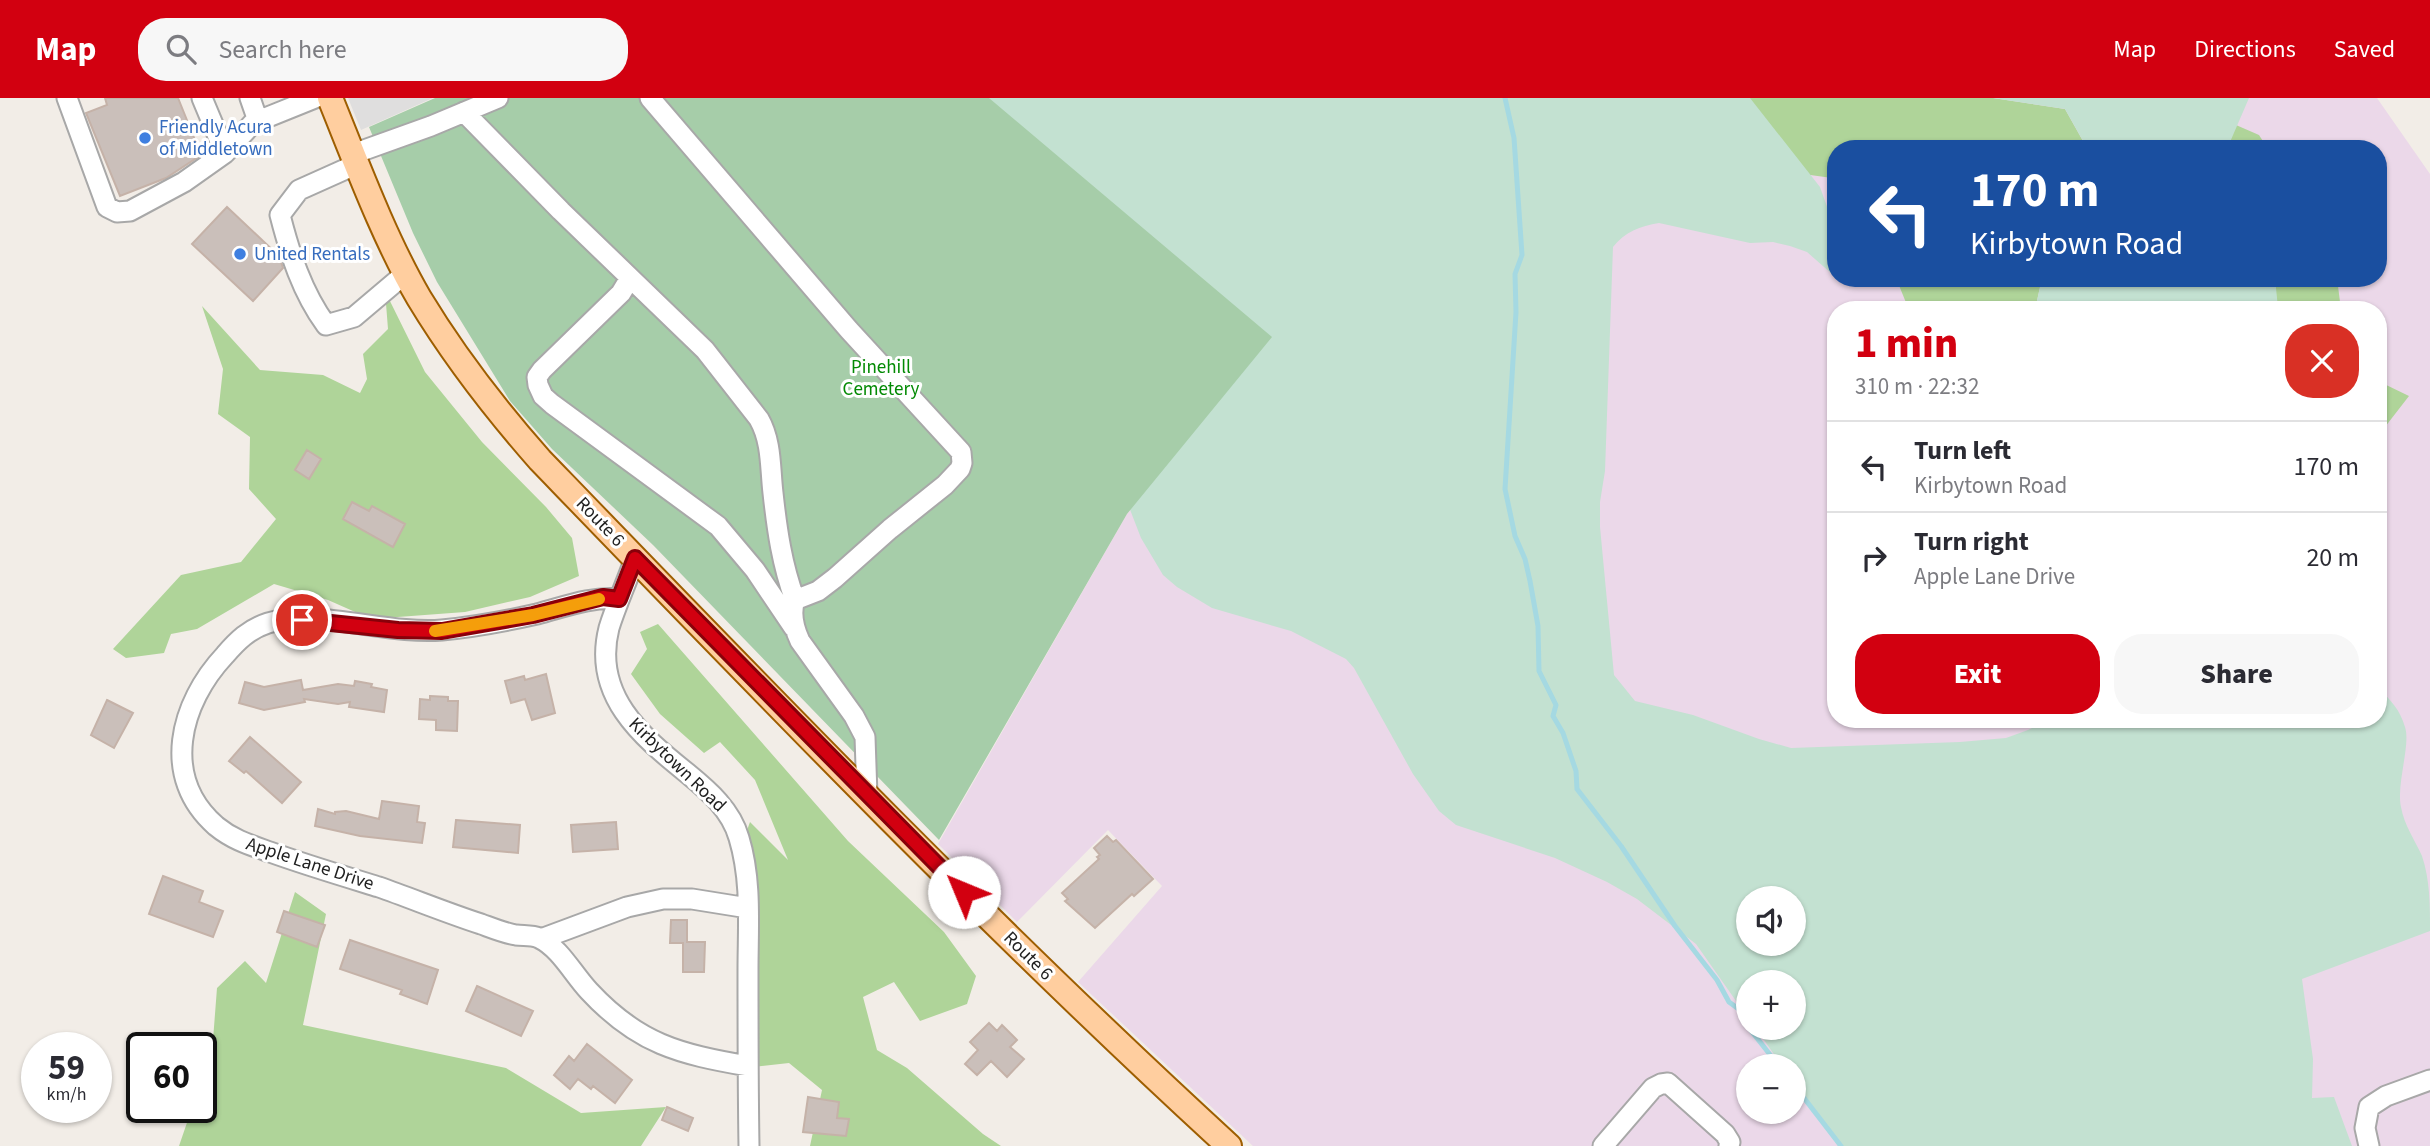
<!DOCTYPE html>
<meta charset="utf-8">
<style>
:root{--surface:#fff;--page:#f7f7f7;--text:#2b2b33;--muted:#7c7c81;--line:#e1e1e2;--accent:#d20010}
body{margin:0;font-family:"Source Sans 3",sans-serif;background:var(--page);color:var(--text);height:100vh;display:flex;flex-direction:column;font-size:26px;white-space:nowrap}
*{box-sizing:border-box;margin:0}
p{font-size:23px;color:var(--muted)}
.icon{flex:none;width:38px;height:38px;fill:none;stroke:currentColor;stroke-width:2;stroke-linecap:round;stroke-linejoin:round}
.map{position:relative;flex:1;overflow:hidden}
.panel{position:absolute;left:1827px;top:203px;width:560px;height:427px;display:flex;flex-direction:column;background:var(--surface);border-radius:28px;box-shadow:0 2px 5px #0004}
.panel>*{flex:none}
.top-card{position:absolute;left:1827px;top:42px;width:560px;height:147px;border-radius:28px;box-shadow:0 2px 5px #0004;background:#1a4fa0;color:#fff;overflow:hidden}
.buttons{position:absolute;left:1736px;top:788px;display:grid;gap:14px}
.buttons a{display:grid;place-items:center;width:70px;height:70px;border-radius:50%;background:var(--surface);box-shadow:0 2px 5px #0004;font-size:35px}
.speed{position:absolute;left:21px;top:934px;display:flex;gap:14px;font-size:35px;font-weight:700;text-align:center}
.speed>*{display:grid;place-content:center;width:91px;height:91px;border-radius:50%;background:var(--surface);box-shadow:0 2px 5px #0004;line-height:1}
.speed small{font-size:18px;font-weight:400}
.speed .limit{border:4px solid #111;border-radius:10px;background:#fff;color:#111}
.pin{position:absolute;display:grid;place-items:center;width:60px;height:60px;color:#fff;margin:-30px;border:4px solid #fff;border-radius:50%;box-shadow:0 2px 7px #0007}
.me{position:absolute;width:77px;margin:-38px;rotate:315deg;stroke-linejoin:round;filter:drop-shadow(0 0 5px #0008)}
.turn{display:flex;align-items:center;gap:24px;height:147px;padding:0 28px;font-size:32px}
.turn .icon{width:91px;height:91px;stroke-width:2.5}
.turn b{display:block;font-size:49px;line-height:60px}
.round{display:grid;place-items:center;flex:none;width:74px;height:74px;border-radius:28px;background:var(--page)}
.headline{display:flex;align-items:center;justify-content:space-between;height:119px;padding:0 28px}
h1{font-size:42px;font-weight:800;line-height:52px;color:var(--accent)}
.cta{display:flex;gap:14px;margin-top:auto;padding:14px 28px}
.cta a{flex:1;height:80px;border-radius:28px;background:var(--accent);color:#fff;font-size:28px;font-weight:800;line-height:80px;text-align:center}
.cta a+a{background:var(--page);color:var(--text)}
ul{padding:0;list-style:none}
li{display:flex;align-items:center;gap:21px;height:91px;padding:0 28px;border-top:2px solid var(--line)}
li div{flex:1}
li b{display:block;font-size:26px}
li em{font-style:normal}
header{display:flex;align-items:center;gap:42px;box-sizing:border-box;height:98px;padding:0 35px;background:var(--accent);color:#fff}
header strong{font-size:33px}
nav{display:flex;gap:38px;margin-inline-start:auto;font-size:24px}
.search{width:490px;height:63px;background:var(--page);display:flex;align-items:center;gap:18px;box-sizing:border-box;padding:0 24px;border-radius:28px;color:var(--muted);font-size:26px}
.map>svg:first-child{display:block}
.residential{fill:#dfdede}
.industrial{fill:#ebd8e9;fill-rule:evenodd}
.forest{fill:#afd499}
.wetland{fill:#c3e1d1;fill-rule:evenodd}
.cemetery{fill:#a6cda9}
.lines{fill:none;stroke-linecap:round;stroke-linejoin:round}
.stream{stroke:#a5d9e2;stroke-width:5}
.building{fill:#cabfba;stroke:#c5b2a8;stroke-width:2}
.minor-casing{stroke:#a8a8a8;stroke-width:23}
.major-casing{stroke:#9e5e00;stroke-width:28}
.minor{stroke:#fff;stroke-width:19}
.major{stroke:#ffce9f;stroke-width:24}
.route-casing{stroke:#88000a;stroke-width:18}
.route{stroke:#d20010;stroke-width:12}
.slow{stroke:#f59e0b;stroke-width:12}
.shop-dot{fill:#3f7fe0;stroke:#fff;stroke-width:2.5}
.labels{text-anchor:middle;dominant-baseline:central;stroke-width:6;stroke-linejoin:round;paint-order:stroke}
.shop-label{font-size:19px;fill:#366cbe;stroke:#fff;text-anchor:start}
.park-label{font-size:19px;fill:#038a04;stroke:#fff}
.street-label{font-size:19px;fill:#212121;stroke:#fff}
</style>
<header>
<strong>Map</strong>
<div class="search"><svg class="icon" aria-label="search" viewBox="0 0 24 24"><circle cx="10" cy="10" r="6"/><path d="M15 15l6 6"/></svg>Search here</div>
<nav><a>Map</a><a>Directions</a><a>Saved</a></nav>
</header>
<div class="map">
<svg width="2430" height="1048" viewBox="0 0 2430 1048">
<rect width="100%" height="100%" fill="#f2ede7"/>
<!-- residential -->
<path class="residential" d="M348,0H433L361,32Z"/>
<!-- industrial -->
<path class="industrial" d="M1354,0H2377L2430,76V1048H1253L1078,884L1162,788L1108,732L1017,824L938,746L1127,416L1274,240ZM1836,51H2378V180H1836ZM1836,212H2378V621H1836ZM1748,800H1794V845H1748ZM1748,884H1794V929H1748ZM1748,968H1794V1013H1748Z"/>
<!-- forest -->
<path class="forest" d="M1638,0H1993L2065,11L2083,43L2082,51H1836V83L1832,80L1796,75Z
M2236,27L2259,37L2268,51H2227Z
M1896,180H2042L2035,212H1909Z
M2275,180H2337L2341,212H2277Z
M385,193L425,274L482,344L546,409L572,440L579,478L530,499L465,514L371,521L328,502L274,486L197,531L171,536L164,555L126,560L113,551L181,477L241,464L276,421L249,391L250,339L218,316L223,271L202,208L260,272L323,277L360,295L367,281L363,256L388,231Z
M2378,283L2409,298L2378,338Z
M658,526L848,743L944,834L976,878L967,906L920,923L894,884L863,899L877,952L907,970L983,1036L1001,1048H810L822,992L789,965L753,969L737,760L750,724L788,762L755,682L720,644L704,655L660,616L631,576L647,551L640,534Z
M295,794L326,816L303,927L506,970L581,1015L666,1009L641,1048H179L192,1010H201V980L213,942L217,890L245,863L266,885Z"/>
<!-- wetland -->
<path class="wetland" d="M838,0H1750L1820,89L1836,134L1832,176L1807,154L1790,148L1773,144L1750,145L1659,125C1640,128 1625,134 1613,149L1605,373L1600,404V429L1614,577L1635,603L1693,617L1759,641L1791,650L1960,644L2006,640L2028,632L2050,621H2378V590C2391,602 2400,612 2405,629C2411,647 2396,686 2401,709C2404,727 2415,742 2422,758C2430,782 2430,807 2430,833L2302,881L2313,961L2312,1000L2334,999L2352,1048H1838L1794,985V968H1782L1755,929H1794V884H1748V920L1696,846L1637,801L1607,784L1555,760L1456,727L1439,713L1413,676L1354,570L1346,561L1291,533L1212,510L1177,489L1163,477L1141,440L1129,409ZM1748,800H1794V845H1748Z
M1993,0H2249L2227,51H2082L2083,43L2065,11Z
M2042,180H2275L2278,210L2277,212H2035Z"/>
<!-- cemetery -->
<path class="cemetery" d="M435,0H989L1272,239L1127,416L939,742L653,447L552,351L510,303L437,184L413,135L369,29Z"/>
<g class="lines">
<!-- stream -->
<path class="stream" d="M1505,0L1514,40L1522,157L1515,176L1516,214L1505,391L1515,438L1525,461L1530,483L1538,528L1539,573L1556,607L1553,618L1563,635L1576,673L1577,691L1621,748L1675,828L1717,882L1729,904L1740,912L1749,930L1779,968
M1794,987L1841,1048"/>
</g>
<!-- building -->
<path class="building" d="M105,0H178L201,57L166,80L120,98L86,15L107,7Z
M227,109L279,158L283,170L253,203L192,146Z
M307,352L321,361L309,381L295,372Z
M352,404L369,413L372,408L405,426L393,449L343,421Z
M546,576L555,615L532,622L525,601L511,605L505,583L524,578L525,582Z
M301,582L303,592L338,586L354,588L355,583L372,586L371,589L387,592L384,614L349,609L350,604L338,606L304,601L305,604L264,612L239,605L245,584L264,589Z
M430,598L448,599V603H458L457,633L436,632V622L419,621L420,601L430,602Z
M107,602L133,615L114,650L91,637Z
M250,639L301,684L282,705L246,673L244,675L229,663Z
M382,703L419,708L417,724L425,725L422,745L360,738L315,728L318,711L335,716V714L346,713L379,721Z
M456,722L520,727L518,755L453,749Z
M616,724L618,751L573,754L571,727Z
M1107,738L1113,744L1116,742L1153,781L1134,798L1132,796L1095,830L1065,803L1068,801L1062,795L1099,761L1097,759L1100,757L1094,750Z
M163,778L203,793L199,804L223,813L213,839L149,816Z
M284,813L325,827L317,849L277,834Z
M671,822H687V844H705L704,874H683V845H670Z
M350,842L438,872L427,906L400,896L402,892L340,871Z
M477,888L533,913L521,938L466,913Z
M989,925L997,933L1002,927L1017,942L1010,949L1024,961L1007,979L991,963L977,977L965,966L978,952L970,944Z
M587,946L632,982L615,1005L593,988L591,991L578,981L570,991L554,977L569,958L574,963Z
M808,999L839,1004L837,1020L849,1021L846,1038L803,1034Z
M667,1009L693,1020L688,1033L662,1022Z"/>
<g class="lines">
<defs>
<path id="minor" d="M67,0L107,109L117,114L130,113L184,84L225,55L253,25L315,0
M202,0L225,55
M250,0L258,23
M650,0L849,232L961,354L962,365L960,371L945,387L890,431L835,480L818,493L795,502C790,516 794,530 800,543L854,618L865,639L867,697
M464,14L561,113L705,252L759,321C772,344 770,370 773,395C777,432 782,467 795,502
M353,56L431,28L498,0
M357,66L299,92L280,117C290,156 302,194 326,227L354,219L406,175
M630,180L621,195L542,272L537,279L538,287L543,298L552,306L718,428L755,472L794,530
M635,460C627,484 616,507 609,530C592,597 641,638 687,675C709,693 731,712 739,740C752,783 748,828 748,872C748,931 748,989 749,1048
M619,501C592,498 564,509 537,516C506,523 473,529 442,532C389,537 315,510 268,525C249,531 237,543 225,557C180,605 160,679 216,728C233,742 250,747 270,754C306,767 343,778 379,789C413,801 447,815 481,826C492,830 504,835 516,837C524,838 532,837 539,840C560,850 573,876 589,893C638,946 679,956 748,968
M541,841L627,809L663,801H692L748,810
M1603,1048L1653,990L1661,986L1668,985L1725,1036L1730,1044L1729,1048
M2369,1048L2365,1030L2369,1009L2386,998L2430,982"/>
<path id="major" d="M330,0C356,64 384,140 419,200C454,258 495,311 540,362C765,595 990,829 1229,1048"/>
</defs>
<!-- minor casing -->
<use href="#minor" class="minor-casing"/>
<!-- major casing -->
<use href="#major" class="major-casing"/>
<!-- minor -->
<use href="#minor" class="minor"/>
<!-- major -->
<use href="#major" class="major"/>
</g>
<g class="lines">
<defs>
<path id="route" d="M302,522L398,532L442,533L533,517L603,499L619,501L635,460L964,794"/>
</defs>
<!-- route casing -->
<use href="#route" class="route-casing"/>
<!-- route -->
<use href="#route" class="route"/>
<!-- slow -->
<path class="slow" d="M435,533L533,517L599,501"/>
</g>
<!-- markers -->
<g class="shop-dot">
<circle cx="145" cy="40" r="7"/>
<circle cx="240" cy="156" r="7"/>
</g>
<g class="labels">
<!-- shop labels -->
<g class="shop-label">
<text x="159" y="29">Friendly Acura<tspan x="159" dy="22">of Middletown</tspan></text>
<text x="254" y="156">United Rentals</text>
</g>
<!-- park labels -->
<g class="park-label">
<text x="881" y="269">Pinehill<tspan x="881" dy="22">Cemetery</tspan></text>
</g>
<!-- street labels -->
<g class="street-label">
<text transform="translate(600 424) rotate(46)">Route 6</text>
<text transform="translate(677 667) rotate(44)">Kirbytown Road</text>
<text transform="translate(310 766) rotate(18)">Apple Lane Drive</text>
<text transform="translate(1028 858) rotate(45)">Route 6</text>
</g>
</g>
</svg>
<div class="buttons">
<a><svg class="icon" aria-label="sound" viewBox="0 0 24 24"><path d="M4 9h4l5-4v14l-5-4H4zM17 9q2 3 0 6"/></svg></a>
<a>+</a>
<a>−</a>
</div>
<div class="speed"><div>59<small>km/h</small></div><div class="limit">60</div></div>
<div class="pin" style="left:302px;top:522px;background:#d93025"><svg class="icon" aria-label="arrive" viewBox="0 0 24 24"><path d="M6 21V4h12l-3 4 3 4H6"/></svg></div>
<svg class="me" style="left:964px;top:794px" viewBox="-20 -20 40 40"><circle r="19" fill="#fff"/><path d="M0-13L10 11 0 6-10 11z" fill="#d20010"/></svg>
<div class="top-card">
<div class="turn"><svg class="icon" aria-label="left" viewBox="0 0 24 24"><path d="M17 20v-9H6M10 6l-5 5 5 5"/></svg><div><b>170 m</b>Kirbytown Road</div></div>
</div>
<section class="panel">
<div class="headline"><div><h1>1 min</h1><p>310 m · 22:32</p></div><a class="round" style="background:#d93025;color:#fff"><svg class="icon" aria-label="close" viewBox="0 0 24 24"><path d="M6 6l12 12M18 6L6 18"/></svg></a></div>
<ul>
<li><svg class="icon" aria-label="left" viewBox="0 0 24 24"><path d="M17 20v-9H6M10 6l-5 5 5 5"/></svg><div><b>Turn left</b><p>Kirbytown Road</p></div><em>170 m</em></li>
<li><svg class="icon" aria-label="right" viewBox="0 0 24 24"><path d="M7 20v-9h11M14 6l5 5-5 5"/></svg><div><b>Turn right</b><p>Apple Lane Drive</p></div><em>20 m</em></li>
</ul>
<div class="cta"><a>Exit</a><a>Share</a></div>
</section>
</div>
